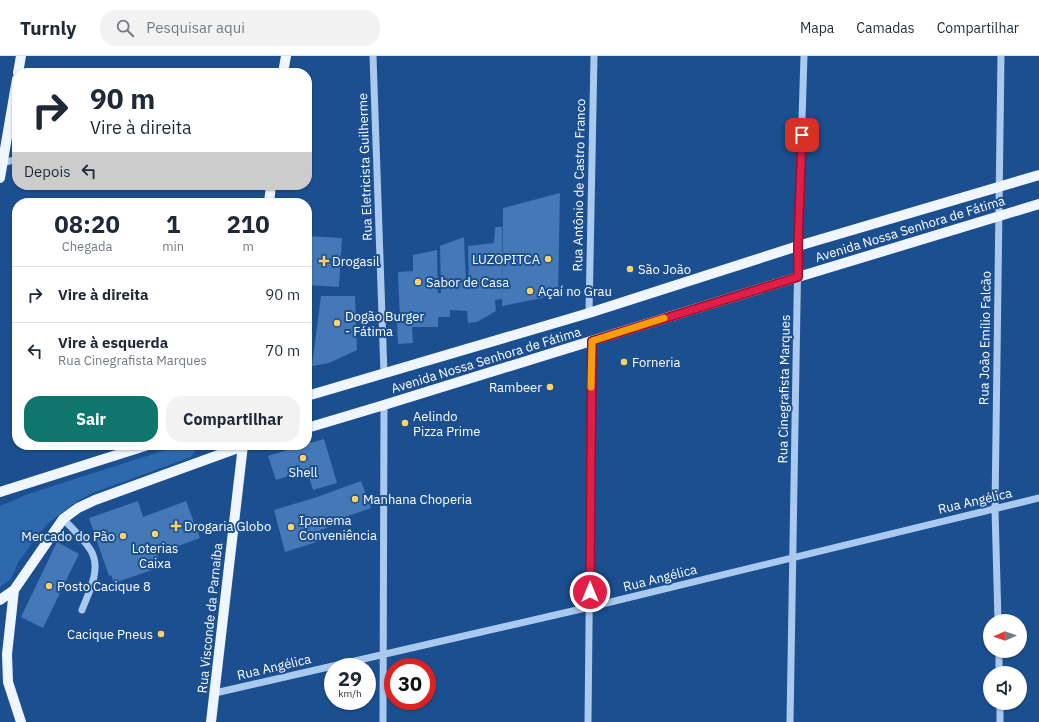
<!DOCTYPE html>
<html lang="pt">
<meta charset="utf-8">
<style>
:root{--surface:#fff;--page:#f2f2f3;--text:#1f2937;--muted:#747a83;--line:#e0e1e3;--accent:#0f766e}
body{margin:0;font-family:"IBM Plex Sans",sans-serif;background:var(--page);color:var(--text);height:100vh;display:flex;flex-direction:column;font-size:15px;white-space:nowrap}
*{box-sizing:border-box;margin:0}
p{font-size:13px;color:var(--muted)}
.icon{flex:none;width:22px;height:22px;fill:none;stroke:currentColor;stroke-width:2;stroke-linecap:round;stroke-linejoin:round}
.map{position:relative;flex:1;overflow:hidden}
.panel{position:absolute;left:12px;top:142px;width:300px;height:252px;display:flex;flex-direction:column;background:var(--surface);border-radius:16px;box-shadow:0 1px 3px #0004}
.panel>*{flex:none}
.guide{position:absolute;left:12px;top:12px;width:300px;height:122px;border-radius:16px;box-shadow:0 1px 3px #0004;background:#fff;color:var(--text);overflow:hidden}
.needle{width:26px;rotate:268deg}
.tools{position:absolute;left:983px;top:558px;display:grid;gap:8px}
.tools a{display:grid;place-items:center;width:44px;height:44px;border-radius:50%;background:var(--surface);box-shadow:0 1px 3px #0004;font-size:20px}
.speed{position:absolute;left:324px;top:602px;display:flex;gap:8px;font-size:20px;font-weight:700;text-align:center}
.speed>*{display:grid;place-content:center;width:52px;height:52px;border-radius:50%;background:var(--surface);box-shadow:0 1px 3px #0004;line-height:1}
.speed small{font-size:10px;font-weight:400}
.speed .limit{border:6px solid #d22;background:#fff;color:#111}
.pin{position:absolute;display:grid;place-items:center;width:34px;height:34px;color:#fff;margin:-17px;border-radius:8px;box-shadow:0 2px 6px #0006}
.me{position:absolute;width:44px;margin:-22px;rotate:0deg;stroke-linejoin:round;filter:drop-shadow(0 0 3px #0008)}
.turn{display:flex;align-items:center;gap:14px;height:84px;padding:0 12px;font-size:18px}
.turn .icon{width:52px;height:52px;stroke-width:2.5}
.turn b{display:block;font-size:28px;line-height:34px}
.then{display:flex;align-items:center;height:38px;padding:0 12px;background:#0003;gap:8px;font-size:15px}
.eta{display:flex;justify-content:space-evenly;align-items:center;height:68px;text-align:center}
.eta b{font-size:24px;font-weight:700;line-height:28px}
.primary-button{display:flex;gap:8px;margin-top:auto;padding:8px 12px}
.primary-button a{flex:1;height:46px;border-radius:16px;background:var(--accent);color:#fff;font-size:16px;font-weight:700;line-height:46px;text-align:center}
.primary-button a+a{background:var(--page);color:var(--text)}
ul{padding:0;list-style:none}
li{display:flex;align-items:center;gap:12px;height:56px;padding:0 12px;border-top:1px solid var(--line)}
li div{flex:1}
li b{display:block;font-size:15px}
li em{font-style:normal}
header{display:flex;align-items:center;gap:24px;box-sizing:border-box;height:56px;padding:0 20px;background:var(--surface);border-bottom:1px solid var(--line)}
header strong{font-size:19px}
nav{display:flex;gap:22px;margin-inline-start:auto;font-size:14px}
.search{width:280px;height:36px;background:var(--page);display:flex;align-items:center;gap:10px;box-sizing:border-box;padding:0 14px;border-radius:16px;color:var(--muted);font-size:15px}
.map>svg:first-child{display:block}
.green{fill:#2e69ad}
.building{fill:#4478b7}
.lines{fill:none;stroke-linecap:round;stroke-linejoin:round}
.minor{stroke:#a9c9ee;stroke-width:7}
.major{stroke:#f0f6ff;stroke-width:10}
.route-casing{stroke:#92132f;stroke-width:10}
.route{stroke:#e11d48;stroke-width:7}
.slow{stroke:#f59e0b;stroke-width:7}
.poi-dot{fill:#ffd166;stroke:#1b4f8f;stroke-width:1.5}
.labels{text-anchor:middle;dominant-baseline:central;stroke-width:4;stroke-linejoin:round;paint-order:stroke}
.street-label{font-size:13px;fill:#fff;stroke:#1b4f8f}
.poi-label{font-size:13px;fill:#fff;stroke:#1b4f8f;text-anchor:start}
</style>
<header>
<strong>Turnly</strong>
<div class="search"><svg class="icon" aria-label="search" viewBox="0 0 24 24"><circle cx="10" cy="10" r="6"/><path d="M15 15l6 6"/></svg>Pesquisar aqui</div>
<nav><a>Mapa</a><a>Camadas</a><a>Compartilhar</a></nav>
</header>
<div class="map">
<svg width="1039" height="666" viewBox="0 0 1039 666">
<rect width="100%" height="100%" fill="#1b4f8f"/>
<!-- green -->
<path class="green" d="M181,389H191L194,391L195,395L191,401L90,438L76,446L51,465L39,477L18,507L11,523L0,531V450L28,438Z"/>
<!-- building -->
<path class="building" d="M560,137L558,239L502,250L503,152Z
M495,171H502V243L495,244L496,255L477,266L468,267L467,255L450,254V261H438V271H412L413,287L398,288L397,265H400L398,216L413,215V199L437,194L438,237H441L440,190L464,181L466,229H469L468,190L494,187Z
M307,180L342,182L339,231L307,229Z
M321,240H355L357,294L329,307L312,310Z
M324,383L337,427L313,434L307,414L276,424L268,400L303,389H307V388Z
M361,425L371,452L325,468L327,472L320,474L323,484L285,496L274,454L317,441Z
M138,445L143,461L186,445L200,482L157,498L161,511L114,527L111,519L109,520L89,462Z
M57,486L79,498L43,572L21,561Z"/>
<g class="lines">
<!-- minor -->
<path class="minor" d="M373,0L384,318
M3,107L17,103
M589,257L594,0
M63,463C72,472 89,488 93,499C100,516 88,538 82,554
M998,565L995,453L1001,0
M999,595V617
M215,637L590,551L1039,442
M1000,647V666
M383,666L384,349
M588,666L592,285
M790,666L798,190L804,0"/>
<!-- major -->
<path class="major" d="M18,17L21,0
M283,17L286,0
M0,122L17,23
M269,147L271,129
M307,340L589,257L798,190L1039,119
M307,372L384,349L798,221L1039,148
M0,436L148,389
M14,534L7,598L8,626L21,666
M0,544L14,534L63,463L78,452L95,444L246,389
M211,666L243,389"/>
</g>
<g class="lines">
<defs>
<path id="route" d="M590,536L592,285L798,221V190L802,79"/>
</defs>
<!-- route casing -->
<use href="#route" class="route-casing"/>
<!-- route -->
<use href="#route" class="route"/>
<!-- slow -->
<path class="slow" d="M591,331L592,285L664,262"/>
</g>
<!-- markers -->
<g class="poi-dot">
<circle cx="548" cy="203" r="4"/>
<path d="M322 199h4v4h4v4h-4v4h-4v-4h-4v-4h4z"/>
<circle cx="630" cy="213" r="4"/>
<circle cx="418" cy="226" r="4"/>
<circle cx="530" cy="235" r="4"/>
<circle cx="337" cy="267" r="4"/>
<circle cx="624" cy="306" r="4"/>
<circle cx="550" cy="331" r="4"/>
<circle cx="405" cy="367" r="4"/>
<circle cx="303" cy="402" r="4"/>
<circle cx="355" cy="443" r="4"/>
<path d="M174 464h4v4h4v4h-4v4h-4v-4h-4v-4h4z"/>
<circle cx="291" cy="471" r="4"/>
<circle cx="155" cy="478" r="4"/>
<circle cx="123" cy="480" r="4"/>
<circle cx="49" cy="530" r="4"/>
<circle cx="161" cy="578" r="4"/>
</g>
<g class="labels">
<!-- street labels -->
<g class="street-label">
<text transform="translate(365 111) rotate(-92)">Rua Eletricista Guilherme</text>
<text transform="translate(579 129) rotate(-89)">Rua Antônio de Castro Franco</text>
<text transform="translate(910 173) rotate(-17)">Avenida Nossa Senhora de Fátima</text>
<text transform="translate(985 282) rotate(-89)">Rua João Emílio Falcão</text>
<text transform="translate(486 304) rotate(-17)">Avenida Nossa Senhora de Fátima</text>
<text transform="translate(784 333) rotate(-89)">Rua Cinegrafista Marques</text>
<text transform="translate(975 445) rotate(-13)">Rua Angélica</text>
<text transform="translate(660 522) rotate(-14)">Rua Angélica</text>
<text transform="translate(210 562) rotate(-84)">Rua Visconde da Parnaíba</text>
<text transform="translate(274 611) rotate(-13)">Rua Angélica</text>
</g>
<!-- poi labels -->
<g class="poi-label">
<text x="540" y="203" text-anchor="end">LUZOPITCA</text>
<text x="332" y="205">Drogasil</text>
<text x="638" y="213">São João</text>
<text x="426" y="226">Sabor de Casa</text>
<text x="538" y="235">Açaí no Grau</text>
<text x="345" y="260">Dogão Burger<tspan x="345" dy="15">- Fátima</tspan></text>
<text x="632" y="306">Forneria</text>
<text x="542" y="331" text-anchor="end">Rambeer</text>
<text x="413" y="360">Aelindo<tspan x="413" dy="15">Pizza Prime</tspan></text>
<text x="303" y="416" text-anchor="middle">Shell</text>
<text x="363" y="443">Manhana Choperia</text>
<text x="299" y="464">Ipanema<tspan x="299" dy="15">Conveniência</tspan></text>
<text x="184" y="470">Drogaria Globo</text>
<text x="115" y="480" text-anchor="end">Mercado do Pão</text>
<text x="155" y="492" text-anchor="middle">Loterias<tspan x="155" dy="15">Caixa</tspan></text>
<text x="57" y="530">Posto Cacique 8</text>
<text x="153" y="578" text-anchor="end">Cacique Pneus</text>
</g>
</g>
</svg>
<div class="tools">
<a><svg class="needle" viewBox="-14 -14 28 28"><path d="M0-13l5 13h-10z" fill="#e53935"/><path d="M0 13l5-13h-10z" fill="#747a83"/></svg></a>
<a><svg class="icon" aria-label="sound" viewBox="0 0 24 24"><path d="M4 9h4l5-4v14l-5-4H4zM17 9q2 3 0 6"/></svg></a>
</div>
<div class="speed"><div>29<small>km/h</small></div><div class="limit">30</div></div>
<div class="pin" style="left:802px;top:79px;background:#d93025"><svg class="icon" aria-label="arrive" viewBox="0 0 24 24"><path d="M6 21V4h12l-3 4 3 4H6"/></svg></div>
<svg class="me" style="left:590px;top:536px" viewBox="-20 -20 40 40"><circle r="17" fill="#e11d48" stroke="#fff" stroke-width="3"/><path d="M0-11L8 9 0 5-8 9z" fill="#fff"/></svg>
<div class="guide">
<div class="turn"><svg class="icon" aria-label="right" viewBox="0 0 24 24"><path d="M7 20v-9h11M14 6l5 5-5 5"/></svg><div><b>90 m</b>Vire à direita</div></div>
<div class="then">Depois<svg class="icon" aria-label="left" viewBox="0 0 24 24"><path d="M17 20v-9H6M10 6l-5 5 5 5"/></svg></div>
</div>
<section class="panel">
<div class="eta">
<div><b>08:20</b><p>Chegada</p></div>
<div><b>1</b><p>min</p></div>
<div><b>210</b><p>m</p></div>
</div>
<ul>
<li><svg class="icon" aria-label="right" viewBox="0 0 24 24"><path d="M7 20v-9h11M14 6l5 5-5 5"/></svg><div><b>Vire à direita</b></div><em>90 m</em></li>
<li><svg class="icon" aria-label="left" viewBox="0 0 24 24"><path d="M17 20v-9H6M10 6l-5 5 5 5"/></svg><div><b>Vire à esquerda</b><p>Rua Cinegrafista Marques</p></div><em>70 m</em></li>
</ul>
<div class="primary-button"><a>Sair</a><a>Compartilhar</a></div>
</section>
</div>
